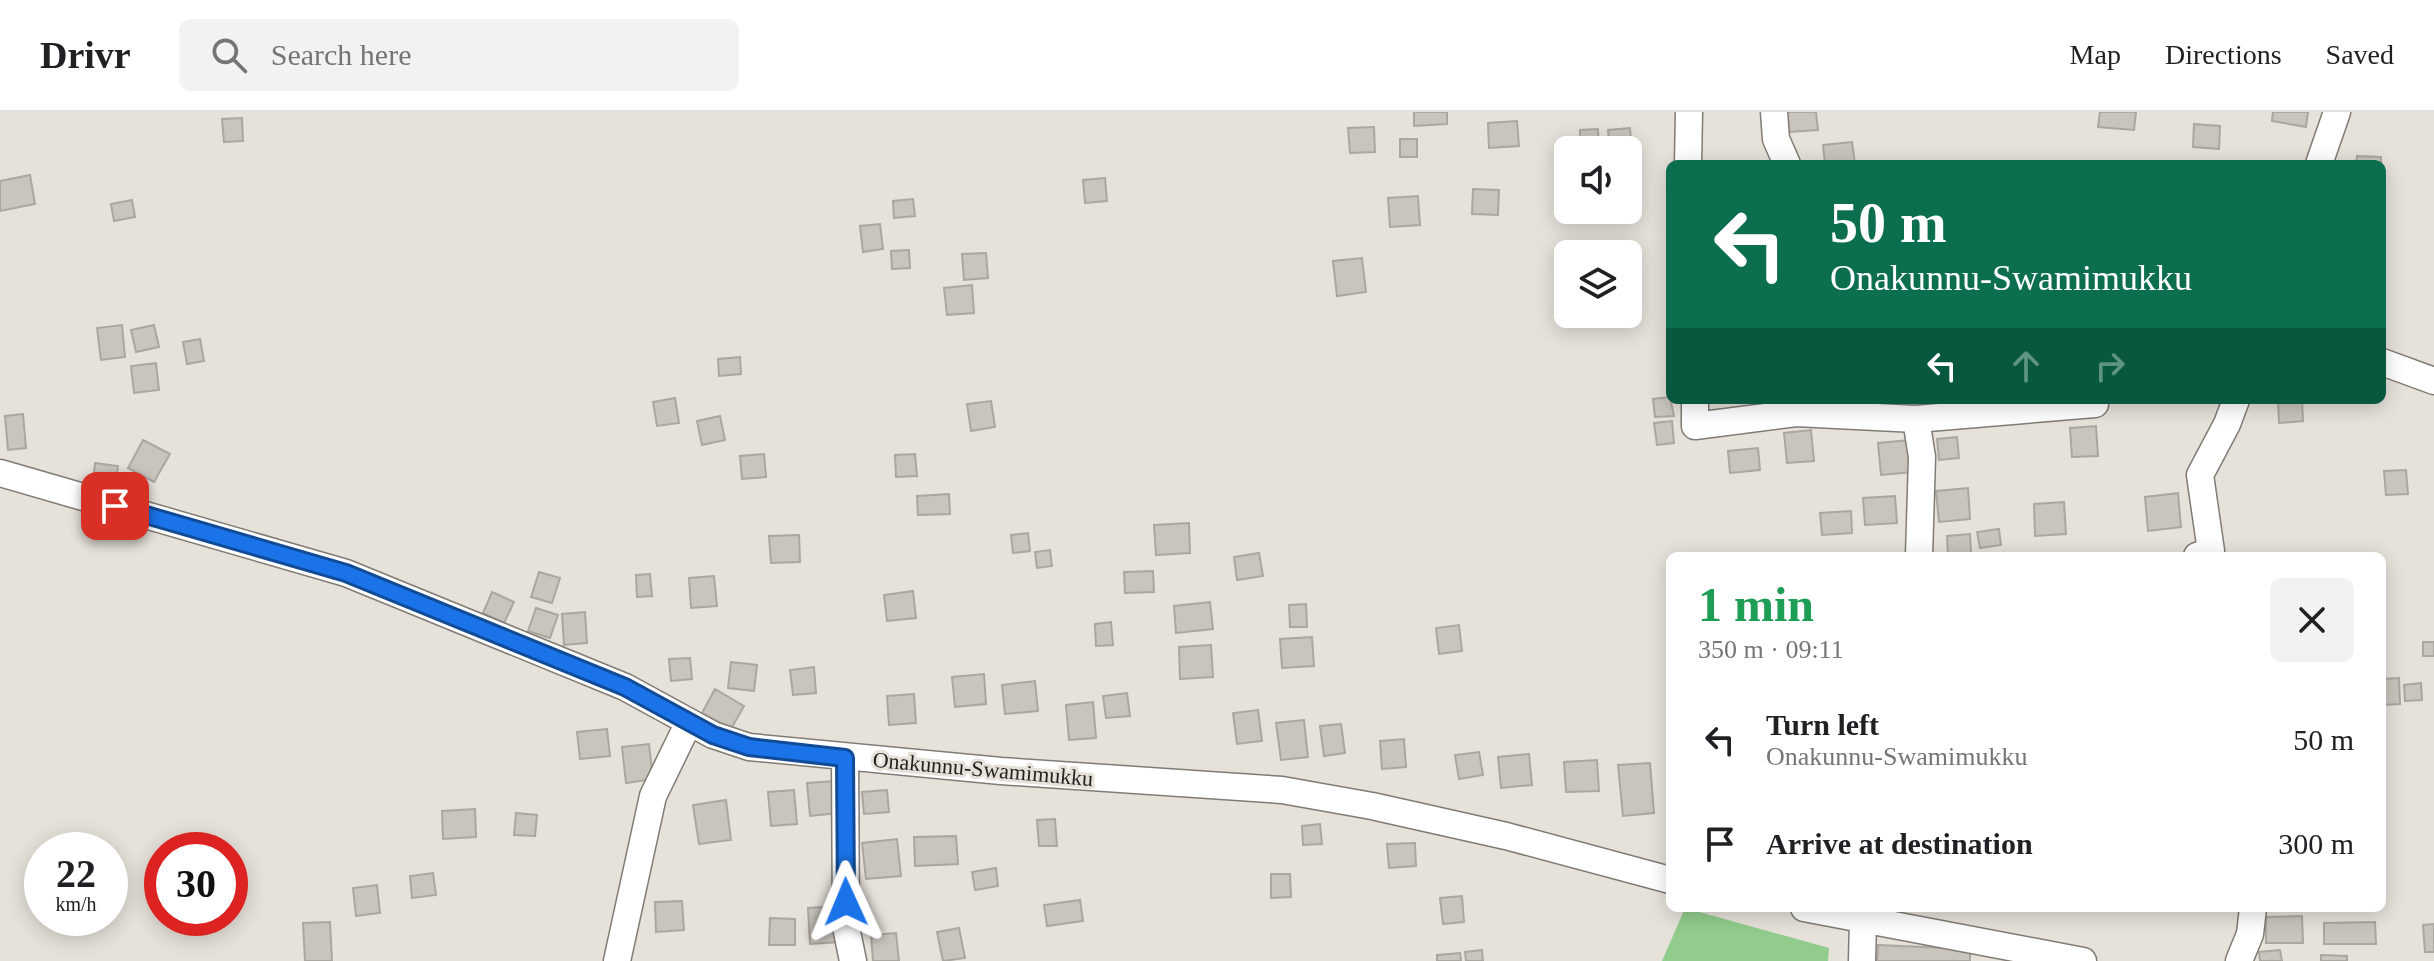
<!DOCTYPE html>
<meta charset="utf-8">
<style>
:root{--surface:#fff;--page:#f2f2f2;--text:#202124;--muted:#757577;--line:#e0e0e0}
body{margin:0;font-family:"Times New Roman",serif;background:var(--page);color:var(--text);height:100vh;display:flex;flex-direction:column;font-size:30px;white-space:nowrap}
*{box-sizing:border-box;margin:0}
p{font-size:26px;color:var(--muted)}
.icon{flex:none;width:44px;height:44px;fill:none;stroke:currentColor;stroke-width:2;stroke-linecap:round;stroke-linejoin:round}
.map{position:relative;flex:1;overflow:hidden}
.sheet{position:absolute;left:1666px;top:440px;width:720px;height:360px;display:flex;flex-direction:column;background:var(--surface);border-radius:12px;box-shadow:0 4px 20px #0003}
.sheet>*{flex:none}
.hud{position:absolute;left:1666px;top:48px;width:720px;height:244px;border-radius:12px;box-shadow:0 4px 20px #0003;background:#0b6e4f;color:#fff;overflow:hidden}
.controls{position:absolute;left:1554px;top:24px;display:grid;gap:16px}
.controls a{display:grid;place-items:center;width:88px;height:88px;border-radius:12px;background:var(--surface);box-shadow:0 4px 20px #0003;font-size:40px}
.speed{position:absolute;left:24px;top:720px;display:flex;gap:16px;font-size:40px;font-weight:700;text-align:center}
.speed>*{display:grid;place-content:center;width:104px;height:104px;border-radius:50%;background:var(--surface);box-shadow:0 4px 20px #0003;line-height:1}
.speed small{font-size:20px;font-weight:400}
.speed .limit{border:12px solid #d22;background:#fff;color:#111}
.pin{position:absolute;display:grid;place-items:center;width:68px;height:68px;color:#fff;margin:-34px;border-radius:16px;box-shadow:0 4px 12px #0006}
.me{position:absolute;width:88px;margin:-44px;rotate:359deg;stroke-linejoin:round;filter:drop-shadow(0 0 6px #0008)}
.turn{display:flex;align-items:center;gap:28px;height:168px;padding:0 32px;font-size:36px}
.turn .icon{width:104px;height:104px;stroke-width:2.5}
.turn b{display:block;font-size:56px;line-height:68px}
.lanes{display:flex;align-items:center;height:76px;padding:0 32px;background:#0003;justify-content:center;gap:40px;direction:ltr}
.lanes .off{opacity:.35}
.round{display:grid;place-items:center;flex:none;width:84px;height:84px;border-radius:12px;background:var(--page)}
.head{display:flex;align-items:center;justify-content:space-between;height:136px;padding:0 32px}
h1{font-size:48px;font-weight:600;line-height:60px;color:#1e9e55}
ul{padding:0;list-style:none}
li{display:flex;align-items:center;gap:24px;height:104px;padding:0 32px}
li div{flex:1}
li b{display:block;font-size:30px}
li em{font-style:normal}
header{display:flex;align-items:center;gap:48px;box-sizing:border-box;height:112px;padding:0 40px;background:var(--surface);border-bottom:2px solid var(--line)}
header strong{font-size:38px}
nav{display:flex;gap:44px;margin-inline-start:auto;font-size:28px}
.search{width:560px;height:72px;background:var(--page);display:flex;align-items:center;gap:20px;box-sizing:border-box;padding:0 28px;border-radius:12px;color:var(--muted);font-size:30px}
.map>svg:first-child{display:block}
.green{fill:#91cc8d}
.building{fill:#c9c4bc;stroke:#aba69f;stroke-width:2}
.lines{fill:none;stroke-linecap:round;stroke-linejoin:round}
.minor-casing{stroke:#807b74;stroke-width:29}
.minor{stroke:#fff;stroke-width:26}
.route-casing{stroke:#114b97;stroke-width:20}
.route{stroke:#1a73e8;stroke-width:14}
.labels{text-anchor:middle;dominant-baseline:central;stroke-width:6;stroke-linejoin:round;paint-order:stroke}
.street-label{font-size:22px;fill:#242220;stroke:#e6e1d9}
</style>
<header>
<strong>Drivr</strong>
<div class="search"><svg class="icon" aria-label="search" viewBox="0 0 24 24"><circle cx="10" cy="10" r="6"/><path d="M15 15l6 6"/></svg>Search here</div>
<nav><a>Map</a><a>Directions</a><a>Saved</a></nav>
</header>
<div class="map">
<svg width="2434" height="849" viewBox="0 0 2434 849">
<rect width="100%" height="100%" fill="#e6e1d9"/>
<!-- green -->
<path class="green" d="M1685,796L1829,836L1828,849H1662Z"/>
<!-- building -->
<path class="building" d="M1414,0H1447V12L1414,14Z
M1787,0H1816L1818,18L1789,20Z
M2100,0H2136L2134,18L2098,15Z
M2273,0H2308L2306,15L2272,9Z
M242,6L243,29L224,30L222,7Z
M1517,9L1519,34L1489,36L1488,11Z
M2194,12L2220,14L2219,37L2193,35Z
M1374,15L1375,40L1350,41L1348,16Z
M1630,16L1632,41H1628V38H1610L1608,18Z
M1598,17L1599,38H1581L1580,18Z
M1400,27H1417V45H1400Z
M1852,30L1855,52H1825L1823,33Z
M2357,44L2381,45V52H2356Z
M1628,54H1635L1637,85L1628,86Z
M30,63L35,92L0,99V69Z
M1105,66L1107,89L1085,91L1083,68Z
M1473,77L1499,78L1498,103L1472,102Z
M1418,84L1420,113L1390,115L1388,86Z
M913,87L915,104L894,106L893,89Z
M132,88L135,105L114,109L111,92Z
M880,112L883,137L863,140L860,114Z
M909,138L910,156L892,157L891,139Z
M986,141L988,166L964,168L962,142Z
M1362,146L1366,180L1337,184L1333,149Z
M972,173L974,201L947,203L944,176Z
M122,213L125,245L101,248L97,216Z
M154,213L159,235L136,240L131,218Z
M200,227L204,249L187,252L183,230Z
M740,245L741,262L719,264L718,247Z
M156,251L159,278L134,281L131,254Z
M1670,285L1674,304L1655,305L1653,287Z
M675,286L679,311L657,314L653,290Z
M2278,288H2302L2303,309L2279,311Z
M991,289L995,315L971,319L967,292Z
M23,302L26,336L8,338L5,304Z
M720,304L725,328L702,333L697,309Z
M1672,309L1674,331L1657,333L1654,311Z
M2096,314L2098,344L2072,345L2070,316Z
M1811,318L1814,349L1787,351L1784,321Z
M1957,325L1959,346L1939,348L1937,327Z
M143,328L170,342L154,370L128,356Z
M1910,328L1913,360L1881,363L1878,331Z
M1758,336L1760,358L1730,361L1728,339Z
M764,342L766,365L742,367L740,344Z
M915,342L917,364L896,365L895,343Z
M95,351L118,354L115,373L93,370Z
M2406,358L2408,382L2386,383L2384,359Z
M1968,376L1970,407L1939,410L1936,379Z
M2178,381L2181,415L2148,419L2145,385Z
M949,382L950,402L918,403L917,384Z
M1895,384L1897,411L1865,413L1863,386Z
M2064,390L2066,422L2035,424L2034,392Z
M1851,399L1852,421L1822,423L1820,401Z
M1189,411L1190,441L1156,443L1154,413Z
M1999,417L2001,433L1980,436L1977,420Z
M1028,421L1030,439L1013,441L1011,423Z
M1970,422L1971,441L1948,443L1947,424Z
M799,423L800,450L771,451L769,424Z
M1050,438L1052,454L1037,456L1035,440Z
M1259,441L1263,464L1237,468L1234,445Z
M1153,459L1154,480L1125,481L1124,460Z
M539,460L560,466L552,491L531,485Z
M650,462L652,484L637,485L636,463Z
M714,464L717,494L691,496L689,466Z
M913,479L916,506L887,509L884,483Z
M492,480L514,490L504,511L483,501Z
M1210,490L1213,517L1176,521L1174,494Z
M1306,492L1307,515H1290L1289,493Z
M536,496L558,503L550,526L528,519Z
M585,500L587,531L564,533L562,502Z
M1111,510L1113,533L1096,534L1095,512Z
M1459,513L1462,539L1439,542L1436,516Z
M1312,525L1314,554L1282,556L1280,527Z
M2423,530H2434V544H2423Z
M1211,533L1213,565L1180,567L1179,535Z
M690,546L692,567L671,569L669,547Z
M731,550L757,553L754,579L728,576Z
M814,555L816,581L793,583L790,558Z
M984,562L986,592L955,595L952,565Z
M2399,566L2400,592L2382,593V567Z
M1035,569L1038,599L1005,602L1002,573Z
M2421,571L2422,588L2405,589L2404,573Z
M715,577L744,594L731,617L702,601Z
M1127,581L1130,604L1106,606L1103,584Z
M914,582L916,611L889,613L887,584Z
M1093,590L1096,626L1069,628L1066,593Z
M1258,598L1262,629L1237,632L1233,601Z
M1304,608L1308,645L1281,648L1276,611Z
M1341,612L1345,641L1324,644L1320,614Z
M607,617L610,644L580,647L577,620Z
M1404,627L1406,655L1382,657L1380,629Z
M649,632L653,667L626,671L622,635Z
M1479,640L1483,663L1459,667L1455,643Z
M1529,642L1532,673L1501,676L1498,645Z
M1597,648L1599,679L1566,680L1564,650Z
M1650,651L1654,701L1623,704L1618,653Z
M835,669L838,701L810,704L807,671Z
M794,678L797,712L771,714L768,680Z
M887,678L889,700L864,702L862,680Z
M726,688L731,728L699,732L693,693Z
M475,697L476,725L443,727L442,699Z
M516,701L537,703L535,724L514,723Z
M1055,707L1057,734H1039L1037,708Z
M1320,712L1322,732L1303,733L1302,714Z
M956,724L958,752L915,754L914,725Z
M897,727L901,764L866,767L862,731Z
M1415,731L1416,754L1389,756L1387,732Z
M996,756L998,774L975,778L972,760Z
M433,761L436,783L412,786L410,764Z
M1271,762H1290L1291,785L1271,786Z
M377,773L380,801L356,804L353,776Z
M1462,784L1464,810L1443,812L1440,786Z
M1080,788L1083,809L1047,814L1044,793Z
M682,789L684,818L656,820L655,790Z
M838,794L840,830L810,832L808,796Z
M2302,804L2303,831H2266V805Z
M770,806L795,807V833H769Z
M330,810L332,849H305L303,811Z
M2375,810L2376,832H2324V811Z
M2434,812V840H2425L2423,813Z
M959,816L965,846L943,849L937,820Z
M896,821L899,849H873L871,823Z
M1878,833L1970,837V849H1877Z
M1482,838L1483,849H1466L1465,840Z
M2280,838L2282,849H2260L2259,840Z
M1460,841L1461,849H1437V843Z
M2321,843L2347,844V849H2321Z"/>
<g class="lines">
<defs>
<path id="minor" d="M1774,0L1776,27L1787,52
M1688,52L1689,0
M2319,52L2337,0
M2382,250L2434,269
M1695,288V314L1796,301L1916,307L1922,345L1919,444
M1916,307L2095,292
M0,361L346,461L625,575L713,623L749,635L1001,659L1282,678L1372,694L1506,724L1670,768
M2197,444L2211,439L2200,363L2227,312L2236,288
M845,646L846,815L853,849
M1804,796L2083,849
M617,849L653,684L689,610
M1862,849L1863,808L1866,796
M2239,849L2250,822L2253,796"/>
</defs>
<!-- minor casing -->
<use href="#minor" class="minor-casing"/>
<!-- minor -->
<use href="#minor" class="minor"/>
</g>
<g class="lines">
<defs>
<path id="route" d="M115,394L346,461L625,575L713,623L749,635L845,646L846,790"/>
</defs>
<!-- route casing -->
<use href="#route" class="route-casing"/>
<!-- route -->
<use href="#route" class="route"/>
</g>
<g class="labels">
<!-- street labels -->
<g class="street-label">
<text transform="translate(983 657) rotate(5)">Onakunnu-Swamimukku</text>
</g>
</g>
</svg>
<div class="controls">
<a><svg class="icon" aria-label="sound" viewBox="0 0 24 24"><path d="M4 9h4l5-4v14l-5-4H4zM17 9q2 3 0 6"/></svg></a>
<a><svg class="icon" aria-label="layers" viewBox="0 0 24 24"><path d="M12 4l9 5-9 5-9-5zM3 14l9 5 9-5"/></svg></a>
</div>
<div class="speed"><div>22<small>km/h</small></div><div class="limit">30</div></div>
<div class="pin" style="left:115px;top:394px;background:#d93025"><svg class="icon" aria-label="arrive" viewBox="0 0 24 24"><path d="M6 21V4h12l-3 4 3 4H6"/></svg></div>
<svg class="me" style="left:846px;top:790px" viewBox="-20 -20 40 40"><path d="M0-17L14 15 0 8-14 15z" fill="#1a73e8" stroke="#fff" stroke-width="4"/></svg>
<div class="hud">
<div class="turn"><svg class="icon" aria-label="left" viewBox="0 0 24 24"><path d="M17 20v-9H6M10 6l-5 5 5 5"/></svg><div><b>50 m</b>Onakunnu-Swamimukku</div></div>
<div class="lanes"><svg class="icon" aria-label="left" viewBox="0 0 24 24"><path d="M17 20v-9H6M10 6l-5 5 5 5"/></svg><svg class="icon off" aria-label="ahead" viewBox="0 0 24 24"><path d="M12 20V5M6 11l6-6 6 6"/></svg><svg class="icon off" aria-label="right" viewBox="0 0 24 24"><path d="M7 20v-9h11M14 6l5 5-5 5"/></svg></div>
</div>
<section class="sheet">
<div class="head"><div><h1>1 min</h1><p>350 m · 09:11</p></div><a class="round"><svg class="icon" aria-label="close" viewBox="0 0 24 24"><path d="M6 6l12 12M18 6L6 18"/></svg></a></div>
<ul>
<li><svg class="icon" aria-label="left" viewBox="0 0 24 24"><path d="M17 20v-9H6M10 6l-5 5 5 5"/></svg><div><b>Turn left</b><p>Onakunnu-Swamimukku</p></div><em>50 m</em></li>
<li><svg class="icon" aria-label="arrive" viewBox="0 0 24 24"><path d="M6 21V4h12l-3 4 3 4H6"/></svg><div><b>Arrive at destination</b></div><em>300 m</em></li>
</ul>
</section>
</div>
